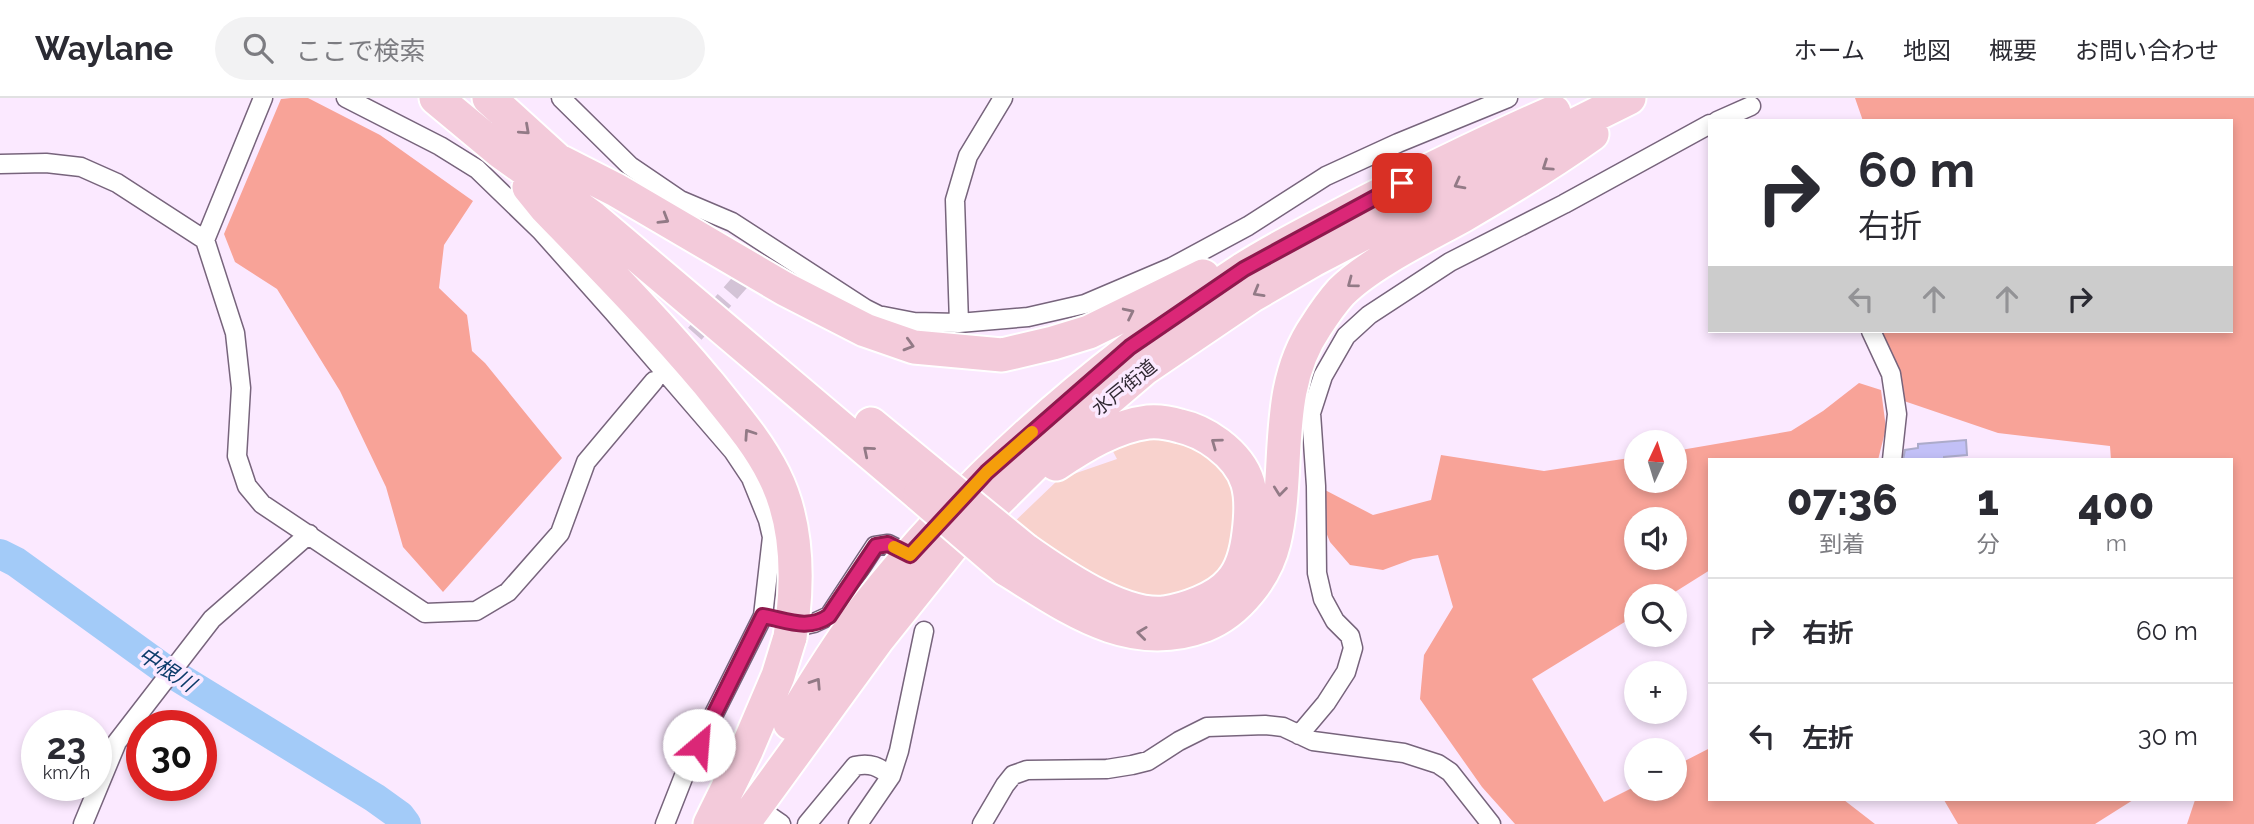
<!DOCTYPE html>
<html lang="ja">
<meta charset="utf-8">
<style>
:root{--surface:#fff;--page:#f2f2f3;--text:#2b2b33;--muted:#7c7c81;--line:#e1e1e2}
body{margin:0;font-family:Raleway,"Noto Sans JP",sans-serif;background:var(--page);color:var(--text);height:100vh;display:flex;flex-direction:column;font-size:26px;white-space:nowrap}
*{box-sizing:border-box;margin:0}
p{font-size:23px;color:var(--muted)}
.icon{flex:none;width:38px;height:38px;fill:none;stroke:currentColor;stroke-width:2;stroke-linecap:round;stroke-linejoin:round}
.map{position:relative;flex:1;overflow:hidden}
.panel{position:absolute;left:1708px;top:360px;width:525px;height:343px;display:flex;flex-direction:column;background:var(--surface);border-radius:0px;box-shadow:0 4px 10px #0003}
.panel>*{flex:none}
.banner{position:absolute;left:1708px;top:21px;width:525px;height:214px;border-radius:0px;box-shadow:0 4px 10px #0003;background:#fff;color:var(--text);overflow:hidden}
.needle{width:46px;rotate:4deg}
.fabs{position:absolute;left:1624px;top:332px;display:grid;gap:14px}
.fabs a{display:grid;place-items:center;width:63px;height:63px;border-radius:50%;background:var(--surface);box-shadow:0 4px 10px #0003;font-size:35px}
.speed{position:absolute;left:21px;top:612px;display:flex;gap:14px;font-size:35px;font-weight:700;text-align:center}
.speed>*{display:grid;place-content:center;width:91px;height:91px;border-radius:50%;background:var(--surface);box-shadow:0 4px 10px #0003;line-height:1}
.speed small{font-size:18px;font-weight:400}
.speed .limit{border:10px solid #d22;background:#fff;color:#111}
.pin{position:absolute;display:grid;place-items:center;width:60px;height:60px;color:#fff;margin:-30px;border-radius:14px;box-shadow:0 4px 10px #0006}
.me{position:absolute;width:77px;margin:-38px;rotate:27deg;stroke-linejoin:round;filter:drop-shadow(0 0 5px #0008)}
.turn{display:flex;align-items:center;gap:24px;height:147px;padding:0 35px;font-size:32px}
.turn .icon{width:91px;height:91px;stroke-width:2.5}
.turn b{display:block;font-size:49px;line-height:60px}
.lanes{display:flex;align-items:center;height:66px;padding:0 35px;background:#0003;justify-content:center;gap:35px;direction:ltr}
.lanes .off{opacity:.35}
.eta{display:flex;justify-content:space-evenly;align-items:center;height:119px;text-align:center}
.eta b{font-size:42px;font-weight:800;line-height:49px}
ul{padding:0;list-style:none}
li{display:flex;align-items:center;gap:21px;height:105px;padding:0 35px;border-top:2px solid var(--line)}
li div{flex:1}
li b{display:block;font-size:26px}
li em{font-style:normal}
header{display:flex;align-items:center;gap:42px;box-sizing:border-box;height:98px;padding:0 35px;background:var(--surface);border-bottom:2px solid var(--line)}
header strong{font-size:33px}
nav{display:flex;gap:38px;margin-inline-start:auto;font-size:24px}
.search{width:490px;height:63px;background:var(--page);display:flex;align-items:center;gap:18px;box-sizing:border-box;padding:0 24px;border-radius:38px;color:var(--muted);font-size:26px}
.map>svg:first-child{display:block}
.green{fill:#f8d2cd}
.forest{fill:#f8a398;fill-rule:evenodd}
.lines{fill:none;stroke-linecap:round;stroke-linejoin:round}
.river{stroke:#a3cbf8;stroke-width:30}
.building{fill:#c2c0f7;stroke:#acabca;stroke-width:2}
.street-tunnel{stroke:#d3c3d6;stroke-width:18;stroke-dasharray:18 9;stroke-linecap:butt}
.street-casing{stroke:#77647c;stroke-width:21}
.highway-casing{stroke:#fff;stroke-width:37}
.street{stroke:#fff;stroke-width:18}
.highway{stroke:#f3cada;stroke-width:33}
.highway-bridge-casing{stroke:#fff;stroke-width:37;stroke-linecap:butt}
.highway-bridge{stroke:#f3cada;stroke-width:33}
.oneway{stroke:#927a86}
.route-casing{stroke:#8e194d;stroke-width:18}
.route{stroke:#db2777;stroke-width:12}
.slow{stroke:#f59e0b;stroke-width:12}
.labels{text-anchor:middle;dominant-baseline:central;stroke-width:7;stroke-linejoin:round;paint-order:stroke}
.street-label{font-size:19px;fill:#312933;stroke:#fbe9ff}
.water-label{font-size:21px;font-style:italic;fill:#0c3b6a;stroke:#fbe9ff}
</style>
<header>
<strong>Waylane</strong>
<div class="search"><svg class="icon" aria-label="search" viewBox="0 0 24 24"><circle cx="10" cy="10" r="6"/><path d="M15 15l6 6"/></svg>ここで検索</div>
<nav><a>ホーム</a><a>地図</a><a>概要</a><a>お問い合わせ</a></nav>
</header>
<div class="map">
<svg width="2254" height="726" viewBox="0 0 2254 726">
<rect width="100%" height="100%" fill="#fbe9ff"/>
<!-- green -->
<path class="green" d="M1166,335L1227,366L1242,408L1222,475L1179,502L1109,495L1011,427L1059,381L1117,361L1108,344Z"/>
<!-- forest -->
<path class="forest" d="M291,0H308L380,37L473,103L444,147L439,190L467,217L472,253L485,265L562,360L443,494L403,449L386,389L340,293L277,191L235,164L224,136L281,1Z
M1855,0H2254V726H2187L2195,702H2231V362H2111L2110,348L1998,335L1904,303L1899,277L1882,233H2231V23H1863Z
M1859,285L1881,292L1886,330L1878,362H1710V472L1667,499H1636V517L1532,581L1604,704L1636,688V691H1675V668L1710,650V702H1844L1875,726H1515L1482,689L1420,601L1424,557L1453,509L1438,457L1413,461L1383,472L1350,467L1330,444L1321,422L1325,392L1373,417L1431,402L1441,357L1544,373L1636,359V383H1675V353L1791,333L1823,313ZM1636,422H1675V460H1636Z
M1944,702H2133L2095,726H1958Z"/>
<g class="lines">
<!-- river -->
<path class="river" d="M0,456L16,464L160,568L375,700L400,718L406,726"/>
</g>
<!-- building -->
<path class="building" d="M1966,342L1967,357L1944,359V362H1903L1905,352L1918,350V346Z"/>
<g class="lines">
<!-- street-tunnel -->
<path class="street-tunnel" d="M677,256L763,158"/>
<defs>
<path id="street" d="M346,0L440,48L477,71L541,133L614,215L733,353L751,380L768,422L772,439L763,518L687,670L665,726
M561,0L630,68L680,102L732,124L866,211L878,217L914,224L959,225L1028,219L1085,206L1172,169L1248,128L1326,78L1398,45L1508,0
M1717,23L1751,8
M0,66L46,65L81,69L117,85L205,142L235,235L241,290L237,358L247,388L262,406L425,515L476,513L508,494L560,435L586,364L654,283
M205,142L263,0
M959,225L955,102L968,58L1003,0
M1871,233L1891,276L1897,316L1892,362
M787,523L805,527L814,525L829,518L875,448L888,446L910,457
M1299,637L1326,605L1346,574L1353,550L1350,538L1335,523L1323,501L1317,475L1316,388L1311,315L1323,278L1346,238L1369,217L1450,164L1564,106L1710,26
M755,708L781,726
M83,726L117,644L212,521L309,436
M807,726L855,668C870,664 879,669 891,678
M858,726L891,678L899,653L924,533
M982,726L1005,687L1013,677L1027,672L1107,671L1132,667L1148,663L1179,643L1207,629L1265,627L1283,629L1313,643L1404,655L1438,666L1450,674L1491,726"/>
<path id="highway" d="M436,0L501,54L593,120L920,397
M489,0L578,81
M561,64L616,92L785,191L865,232L914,249L1002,257L1053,245L1089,234L1203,178
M529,89L546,110C602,168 658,225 709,286C732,315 757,343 774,377C795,419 798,470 793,517
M871,326L933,377
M1025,452C1059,476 1121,519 1164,515C1185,512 1217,501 1231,484C1243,471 1247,452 1249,435C1254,395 1251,371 1218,346C1206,337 1194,331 1180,328C1170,325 1158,323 1148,324C1115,328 1083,348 1056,366
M1006,471C1068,509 1129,556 1205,527C1238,514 1266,478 1274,444C1291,372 1272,292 1316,228C1323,217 1332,204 1341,194C1370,165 1426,138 1462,118C1507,92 1550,66 1592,36
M790,625C814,587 838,546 866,510C970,377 1101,264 1242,172C1273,152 1307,135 1339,118C1410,81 1481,46 1554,14
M710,726L746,653L778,578L790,539
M743,726L877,542L953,447L1050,351L1145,270L1251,198L1313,162L1500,64L1629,0"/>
</defs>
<!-- street casing -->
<use href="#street" class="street-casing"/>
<!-- highway casing -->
<use href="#highway" class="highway-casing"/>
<!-- street -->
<use href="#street" class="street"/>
<!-- highway -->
<use href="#highway" class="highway"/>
<defs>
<path id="highway-bridge" d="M933,377L1025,452
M920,397L1006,471
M790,539L793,517"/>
</defs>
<!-- highway-bridge casing -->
<use href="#highway-bridge" class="highway-bridge-casing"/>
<!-- highway-bridge -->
<use href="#highway-bridge" class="highway-bridge"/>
</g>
<!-- one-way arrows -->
<defs><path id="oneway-chevron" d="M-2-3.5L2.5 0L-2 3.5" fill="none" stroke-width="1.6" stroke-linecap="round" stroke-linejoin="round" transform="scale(1.75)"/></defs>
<g class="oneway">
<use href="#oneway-chevron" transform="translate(525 32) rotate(42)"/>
<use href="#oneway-chevron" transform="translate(1547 68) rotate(146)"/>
<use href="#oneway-chevron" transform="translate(1459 86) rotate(152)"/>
<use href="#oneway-chevron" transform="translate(664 121) rotate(31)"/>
<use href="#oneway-chevron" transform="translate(1352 185) rotate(143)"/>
<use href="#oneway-chevron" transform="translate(1258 194) rotate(150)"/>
<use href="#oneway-chevron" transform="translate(1129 215) rotate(-26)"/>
<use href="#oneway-chevron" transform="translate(909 247) rotate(16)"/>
<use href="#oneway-chevron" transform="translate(749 336) rotate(-124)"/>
<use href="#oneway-chevron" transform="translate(1216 345) rotate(-144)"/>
<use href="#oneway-chevron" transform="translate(868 353) rotate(-140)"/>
<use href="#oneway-chevron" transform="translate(1280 393) rotate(96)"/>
<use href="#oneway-chevron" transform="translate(1142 535) rotate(-173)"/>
<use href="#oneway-chevron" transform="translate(816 585) rotate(-57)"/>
</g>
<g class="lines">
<defs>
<path id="route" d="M699,647L763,518C786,522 808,533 829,518L876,448L888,446L910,457L987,374L1130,249L1244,171L1402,85"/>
</defs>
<!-- route casing -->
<use href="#route" class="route-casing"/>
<!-- route -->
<use href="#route" class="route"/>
<!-- slow -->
<path class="slow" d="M894,449L910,457L987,374L1032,334"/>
</g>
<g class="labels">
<!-- street labels -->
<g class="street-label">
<text transform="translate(1124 289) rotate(-39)">水戸街道</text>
</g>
<!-- water labels -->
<g class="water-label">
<text transform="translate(167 571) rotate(33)">中根川</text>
</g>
</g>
</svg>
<div class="fabs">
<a><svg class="needle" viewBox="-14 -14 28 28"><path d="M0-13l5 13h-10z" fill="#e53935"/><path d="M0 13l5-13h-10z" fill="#7c7c81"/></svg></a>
<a><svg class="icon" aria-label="sound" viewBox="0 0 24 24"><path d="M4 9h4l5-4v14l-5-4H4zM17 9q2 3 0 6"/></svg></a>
<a><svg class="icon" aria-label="search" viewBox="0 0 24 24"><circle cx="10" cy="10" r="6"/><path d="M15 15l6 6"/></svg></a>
<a>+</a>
<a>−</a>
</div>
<div class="speed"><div>23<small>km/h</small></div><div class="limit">30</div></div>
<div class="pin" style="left:1402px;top:85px;background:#d93025"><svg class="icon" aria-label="arrive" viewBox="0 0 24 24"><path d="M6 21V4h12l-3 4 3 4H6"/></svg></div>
<svg class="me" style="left:699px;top:647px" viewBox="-20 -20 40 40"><circle r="19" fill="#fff"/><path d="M0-13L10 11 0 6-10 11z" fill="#db2777"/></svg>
<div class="banner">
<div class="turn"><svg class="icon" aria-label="right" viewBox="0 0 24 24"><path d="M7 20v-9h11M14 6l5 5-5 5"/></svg><div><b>60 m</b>右折</div></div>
<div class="lanes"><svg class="icon off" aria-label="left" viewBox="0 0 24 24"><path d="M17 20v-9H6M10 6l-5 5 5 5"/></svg><svg class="icon off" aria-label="ahead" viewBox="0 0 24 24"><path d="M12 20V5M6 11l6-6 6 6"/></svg><svg class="icon off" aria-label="ahead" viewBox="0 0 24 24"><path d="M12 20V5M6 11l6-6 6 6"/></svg><svg class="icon" aria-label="right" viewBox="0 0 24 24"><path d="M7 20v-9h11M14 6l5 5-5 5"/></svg></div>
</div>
<section class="panel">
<div class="eta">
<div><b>07:36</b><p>到着</p></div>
<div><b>1</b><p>分</p></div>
<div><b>400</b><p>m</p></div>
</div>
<ul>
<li><svg class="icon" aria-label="right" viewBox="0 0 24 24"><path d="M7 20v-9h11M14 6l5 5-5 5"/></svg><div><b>右折</b></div><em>60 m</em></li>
<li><svg class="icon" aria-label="left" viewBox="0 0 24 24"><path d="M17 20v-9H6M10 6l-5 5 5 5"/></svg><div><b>左折</b></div><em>30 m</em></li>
</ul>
</section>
</div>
